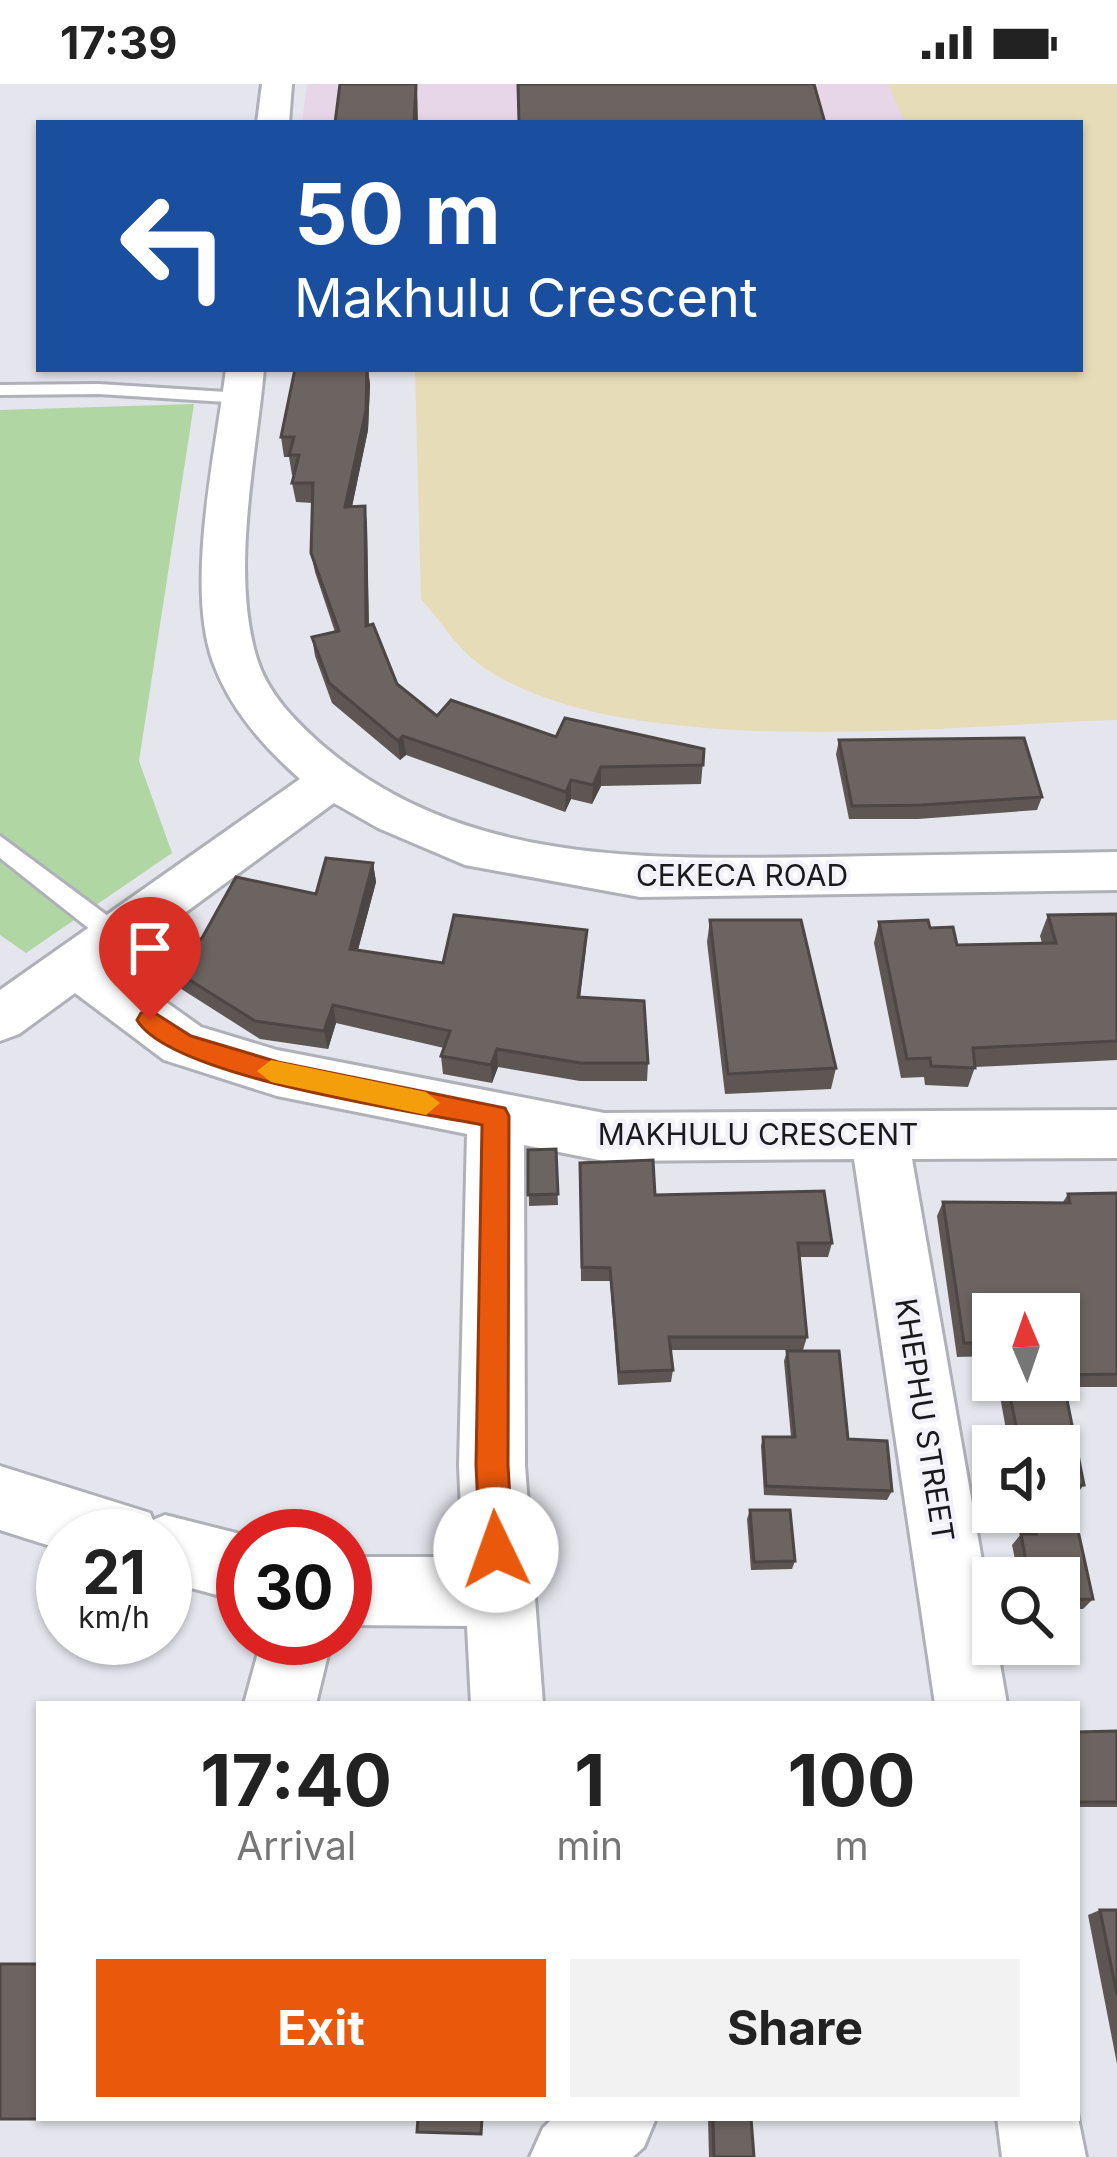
<!DOCTYPE html>
<style>
:root{--surface:#fff;--page:#f2f2f2;--text:#222;--muted:#767676;--accent:#ea580c}
body{margin:0;font-family:Inter,sans-serif;background:var(--page);color:var(--text);height:100vh;display:flex;flex-direction:column;font-size:45px;white-space:nowrap}
*{box-sizing:border-box;margin:0}
p{font-size:39px;color:var(--muted)}
.icon{flex:none;width:66px;height:66px;fill:none;stroke:currentColor;stroke-width:2;stroke-linecap:round;stroke-linejoin:round}
.map{position:relative;flex:1;overflow:hidden}
.side{position:absolute;left:36px;top:1617px;width:1044px;height:420px;display:flex;flex-direction:column;background:var(--surface);border-radius:0px;box-shadow:0 3px 9px #0004}
.side>*{flex:none}
.guide{position:absolute;left:36px;top:36px;width:1047px;height:252px;border-radius:0px;box-shadow:0 3px 9px #0004;background:#1a4fa0;color:#fff;overflow:hidden}
.needle{width:78px;rotate:358deg}
.controls{position:absolute;left:972px;top:1209px;display:grid;gap:24px}
.controls a{display:grid;place-items:center;width:108px;height:108px;border-radius:0px;background:var(--surface);box-shadow:0 3px 9px #0004;font-size:60px}
.speed{position:absolute;left:36px;top:1425px;display:flex;gap:24px;font-size:60px;font-weight:700;text-align:center}
.speed>*{display:grid;place-content:center;width:156px;height:156px;border-radius:50%;background:var(--surface);box-shadow:0 3px 9px #0004;line-height:1}
.speed small{font-size:30px;font-weight:400}
.speed .limit{border:18px solid #d22;background:#fff;color:#111}
.pin{position:absolute;display:grid;place-items:center;width:102px;height:102px;color:#fff;margin:-123px -51px;border-radius:50% 50% 50% 0;rotate:-45deg;box-shadow:0 0 12px #0007}
.pin .icon{rotate:45deg}
.me{position:absolute;width:132px;margin:-66px;rotate:357deg;stroke-linejoin:round;filter:drop-shadow(0 0 9px #0008)}
.turn{display:flex;align-items:center;gap:42px;height:252px;padding:0 60px;font-size:54px}
.turn .icon{width:156px;height:156px;stroke-width:2.5}
.turn b{display:block;font-size:84px;line-height:102px}
.eta{display:flex;justify-content:space-evenly;align-items:center;height:204px;text-align:center}
.eta b{font-size:72px;font-weight:700;line-height:84px}
.button{display:flex;gap:24px;margin-top:auto;padding:24px 60px}
.button a{flex:1;height:138px;border-radius:0px;background:var(--accent);color:#fff;font-size:48px;font-weight:700;line-height:138px;text-align:center}
.button a+a{background:var(--page);color:var(--text)}
.status{display:flex;justify-content:space-between;align-items:center;height:84px;padding:0 60px;background:var(--surface);direction:ltr}
.status svg{height:33px;fill:currentColor}
.map>svg:first-child{display:block}
.education{fill:#e7d6e7}
.green{fill:#b0d6a4}
.sand{fill:#e6dcb7}
.lines{fill:none;stroke-linecap:round;stroke-linejoin:round}
.service-casing{stroke:#b0b0b8;stroke-width:6}
.minor-casing{stroke:#b0b0b8;stroke-width:6}
.service{fill:#fff;fill-rule:evenodd}
.minor{fill:#fff;fill-rule:evenodd}
.wall{fill:#5d5653}
.shaded-wall{fill:#4c4644}
.building{fill:#6c6461;stroke:#4c4644;stroke-width:3}
.route{fill:#ea580c;stroke:#983908;stroke-width:3}
.slow{fill:#f59e0b}
.labels{text-anchor:middle;dominant-baseline:central;stroke-width:9;stroke-linejoin:round;paint-order:stroke}
.street-label{font-size:30px;fill:#1a1a1d;stroke:#f3f2fb}
</style>
<div class="status"><b>17:39</b><svg viewBox="0 0 49 12"><path d="M0 12V9h3v3zM5 12V6h3v6zM10 12V3h3v9zM15 12V0h3v12zM26 1h20v11H26zM47 4h2v5h-2z"/></svg></div>
<div class="map">
<svg width="1117" height="2073" viewBox="0 0 1117 2073">
<rect width="100%" height="100%" fill="#e5e5ed"/>
<!-- education -->
<path class="education" d="M307,0H900L917,39H302Z"/>
<!-- green -->
<path class="green" d="M194,320L139,677L172,769L26,869L0,851V326Z"/>
<!-- sand -->
<path class="sand" d="M888,0H1117V636C947,641 624,680 483,583C459,567 440,536 421,515L415,285H1080V39H905Z"/>
<g class="lines">
<defs>
<path id="service" d="M99,300L242,309L251,314L242,319L99,310L0,311V301Z
M0,752L124,844L127,851L124,858H106L0,774Z"/>
<path id="minor" d="M262,0H292L289,39H257Z
M226,285H264C256,374 230,488 257,575C268,610 295,637 322,661C464,783 650,775 825,773C922,771 1020,770 1117,768V806L640,813L465,781L378,744L334,719L114,881L201,943L277,966L604,1029L1117,1026V1074L912,1075L1007,1620H935L854,1075L604,1077L524,1061L525,1381L543,1620H471L467,1542L345,1541V1473H463L459,1381L467,1050L277,1012L164,976L75,909L19,950L0,957V906L300,695C263,662 230,625 213,578C185,501 216,367 226,285Z
M0,1382L150,1429L153,1436L165,1431L248,1452H243V1518L165,1497V1452H63V1466L0,1446Z
M262,1554H332L316,1620H244Z
M1077,2029L1086,2073H1002L997,2034H1077Z
M553,2034H656L644,2063L633,2073H530L543,2044Z"/>
</defs>
<!-- service casing -->
<use href="#service" class="service-casing"/>
<!-- minor casing -->
<use href="#minor" class="minor-casing"/>
<!-- service -->
<use href="#service" class="service"/>
<!-- minor -->
<use href="#minor" class="minor"/>
</g>
<!-- wall -->
<path class="wall" d="M368,285L370,301L368,346L352,422H365L367,441L369,541L397,600L437,632L556,653L704,665L701,700L601,702L592,720L571,715L565,728L406,671L400,676L332,619L315,572L312,553L335,548L315,488L311,469L313,419L296,418L292,399L294,391H292L289,373H284L281,353Z
M839,656L1042,713L1037,726L918,735H849L836,670Z
M373,779L376,798L358,866L443,879L587,846L580,913L648,979L647,997H580L498,983L492,999L443,990L441,972L444,964L336,939L328,965L260,955L175,901L169,883L316,810Z
M1117,830V976L975,983L968,1003L925,1001L924,993L901,994L874,859L879,838L930,844L957,861L1042,859L1040,852L1048,831Z
M710,836L836,984L831,1005L725,1010L707,858Z
M556,1065L558,1121L529,1122L528,1066Z
M580,1079L655,1111L832,1159L828,1173H799L807,1253L803,1266H671L673,1286L671,1298L618,1301L610,1197H581Z
M1117,1109V1303H1065L1084,1401L1075,1412H1071L1093,1515L1083,1525H1059V1494H1019L1012,1461L1021,1450H1025L1021,1428H1059V1362H1009L997,1296H1059L993,1230V1272L957,1273L937,1132L943,1118H1063L1068,1110Z
M787,1267L848,1355L892,1407L887,1416L764,1411L761,1362L763,1353H791L784,1277Z
M750,1426L795,1477L792,1485L751,1486L747,1435Z
M1117,1647V1723H1077V1648Z
M1100,1826H1117V1980L1088,1831Z
M708,2034H751L754,2073H709Z"/>
<!-- shaded-wall -->
<path class="shaded-wall" d="M417,0L418,39H414Z
M368,285L370,301L368,346L348,442L345,423Z
M365,422L367,441L369,561L366,542Z
M403,652L406,671L400,676L398,657Z
M601,683V702L592,720L593,701Z
M571,696V715L565,728L566,708Z
M373,779L376,798L353,884L350,865Z
M587,846L586,865L578,931V913Z
M333,921L336,939L328,965L324,947Z
M497,965L498,983L492,999L491,981Z"/>
<!-- building -->
<path class="building" d="M340,0H416L414,39H335Z
M518,0H814L825,39H519Z
M295,285H367L366,326L345,423L365,422L366,542L373,540L397,600L437,632L451,616L556,653L565,634L704,665L703,681L601,683L593,701L571,696L566,708L403,652L398,657L329,599L312,553L339,547L311,469L313,399H292L299,371H289L294,353H281Z
M1024,654L1042,713L922,721L852,722L839,656Z
M326,774L373,779L350,865L443,879L454,831L587,846L578,913L644,917L648,979H580L497,965L491,981L441,972L450,947L333,921L324,947L255,937L169,883L202,854L236,793L316,810Z
M1117,830V957L973,964L975,984L931,982L930,974L907,975L879,838L928,836L930,844L953,843L957,861L1056,859L1048,831Z
M710,836H801L836,984L728,990Z
M556,1065L558,1110L528,1111V1066Z
M653,1076L655,1111L824,1107L832,1159H798L807,1253H669L673,1286L619,1288L610,1184L582,1183L580,1079Z
M1117,1109V1290L1062,1291L1084,1401H1068L1093,1515L1059,1516V1494H1029L1021,1450H1036L1032,1428H1059V1362H1020L1007,1296H1059V1230H993V1259H964L943,1118L1070,1119L1068,1110Z
M787,1267H839L848,1355L887,1357L892,1407L766,1402L763,1353H795Z
M750,1426H790L795,1477L754,1478Z
M1117,1647V1718H1077V1648Z
M1100,1826H1117V1911Z
M0,1880H39V2034L59,2035H0Z
M418,2034H482L481,2050L417,2048Z
M713,2034H751L754,2073H714Z"/>
<!-- route -->
<path class="route" d="M150,926L191,952L278,978L505,1024L509,1032L508,1381L513,1466L508,1477L496,1482L485,1477L480,1466L476,1381L482,1041C413,1027 170,993 137,936L141,929Z"/>
<!-- slow -->
<path class="slow" d="M271,976L426,1008L440,1019L426,1031L271,998L257,987Z"/>
<g class="labels">
<!-- street labels -->
<g class="street-label">
<text x="742" y="791">CEKECA ROAD</text>
<text x="758" y="1050">MAKHULU CRESCENT</text>
<text transform="translate(925 1336) rotate(81)">KHEPHU STREET</text>
</g>
</g>
</svg>
<div class="controls">
<a><svg class="needle" viewBox="-14 -14 28 28"><path d="M0-13l5 13h-10z" fill="#e53935"/><path d="M0 13l5-13h-10z" fill="#767676"/></svg></a>
<a><svg class="icon" aria-label="sound" viewBox="0 0 24 24"><path d="M4 9h4l5-4v14l-5-4H4zM17 9q2 3 0 6"/></svg></a>
<a><svg class="icon" aria-label="search" viewBox="0 0 24 24"><circle cx="10" cy="10" r="6"/><path d="M15 15l6 6"/></svg></a>
</div>
<div class="speed"><div>21<small>km/h</small></div><div class="limit">30</div></div>
<div class="pin" style="left:150px;top:936px;background:#d93025"><svg class="icon" aria-label="arrive" viewBox="0 0 24 24"><path d="M6 21V4h12l-3 4 3 4H6"/></svg></div>
<svg class="me" style="left:496px;top:1466px" viewBox="-20 -20 40 40"><circle r="19" fill="#fff"/><path d="M0-13L10 11 0 6-10 11z" fill="#ea580c"/></svg>
<div class="guide">
<div class="turn"><svg class="icon" aria-label="left" viewBox="0 0 24 24"><path d="M17 20v-9H6M10 6l-5 5 5 5"/></svg><div><b>50 m</b>Makhulu Crescent</div></div>
</div>
<section class="side">
<div class="eta">
<div><b>17:40</b><p>Arrival</p></div>
<div><b>1</b><p>min</p></div>
<div><b>100</b><p>m</p></div>
</div>
<div class="button"><a>Exit</a><a>Share</a></div>
</section>
</div>
